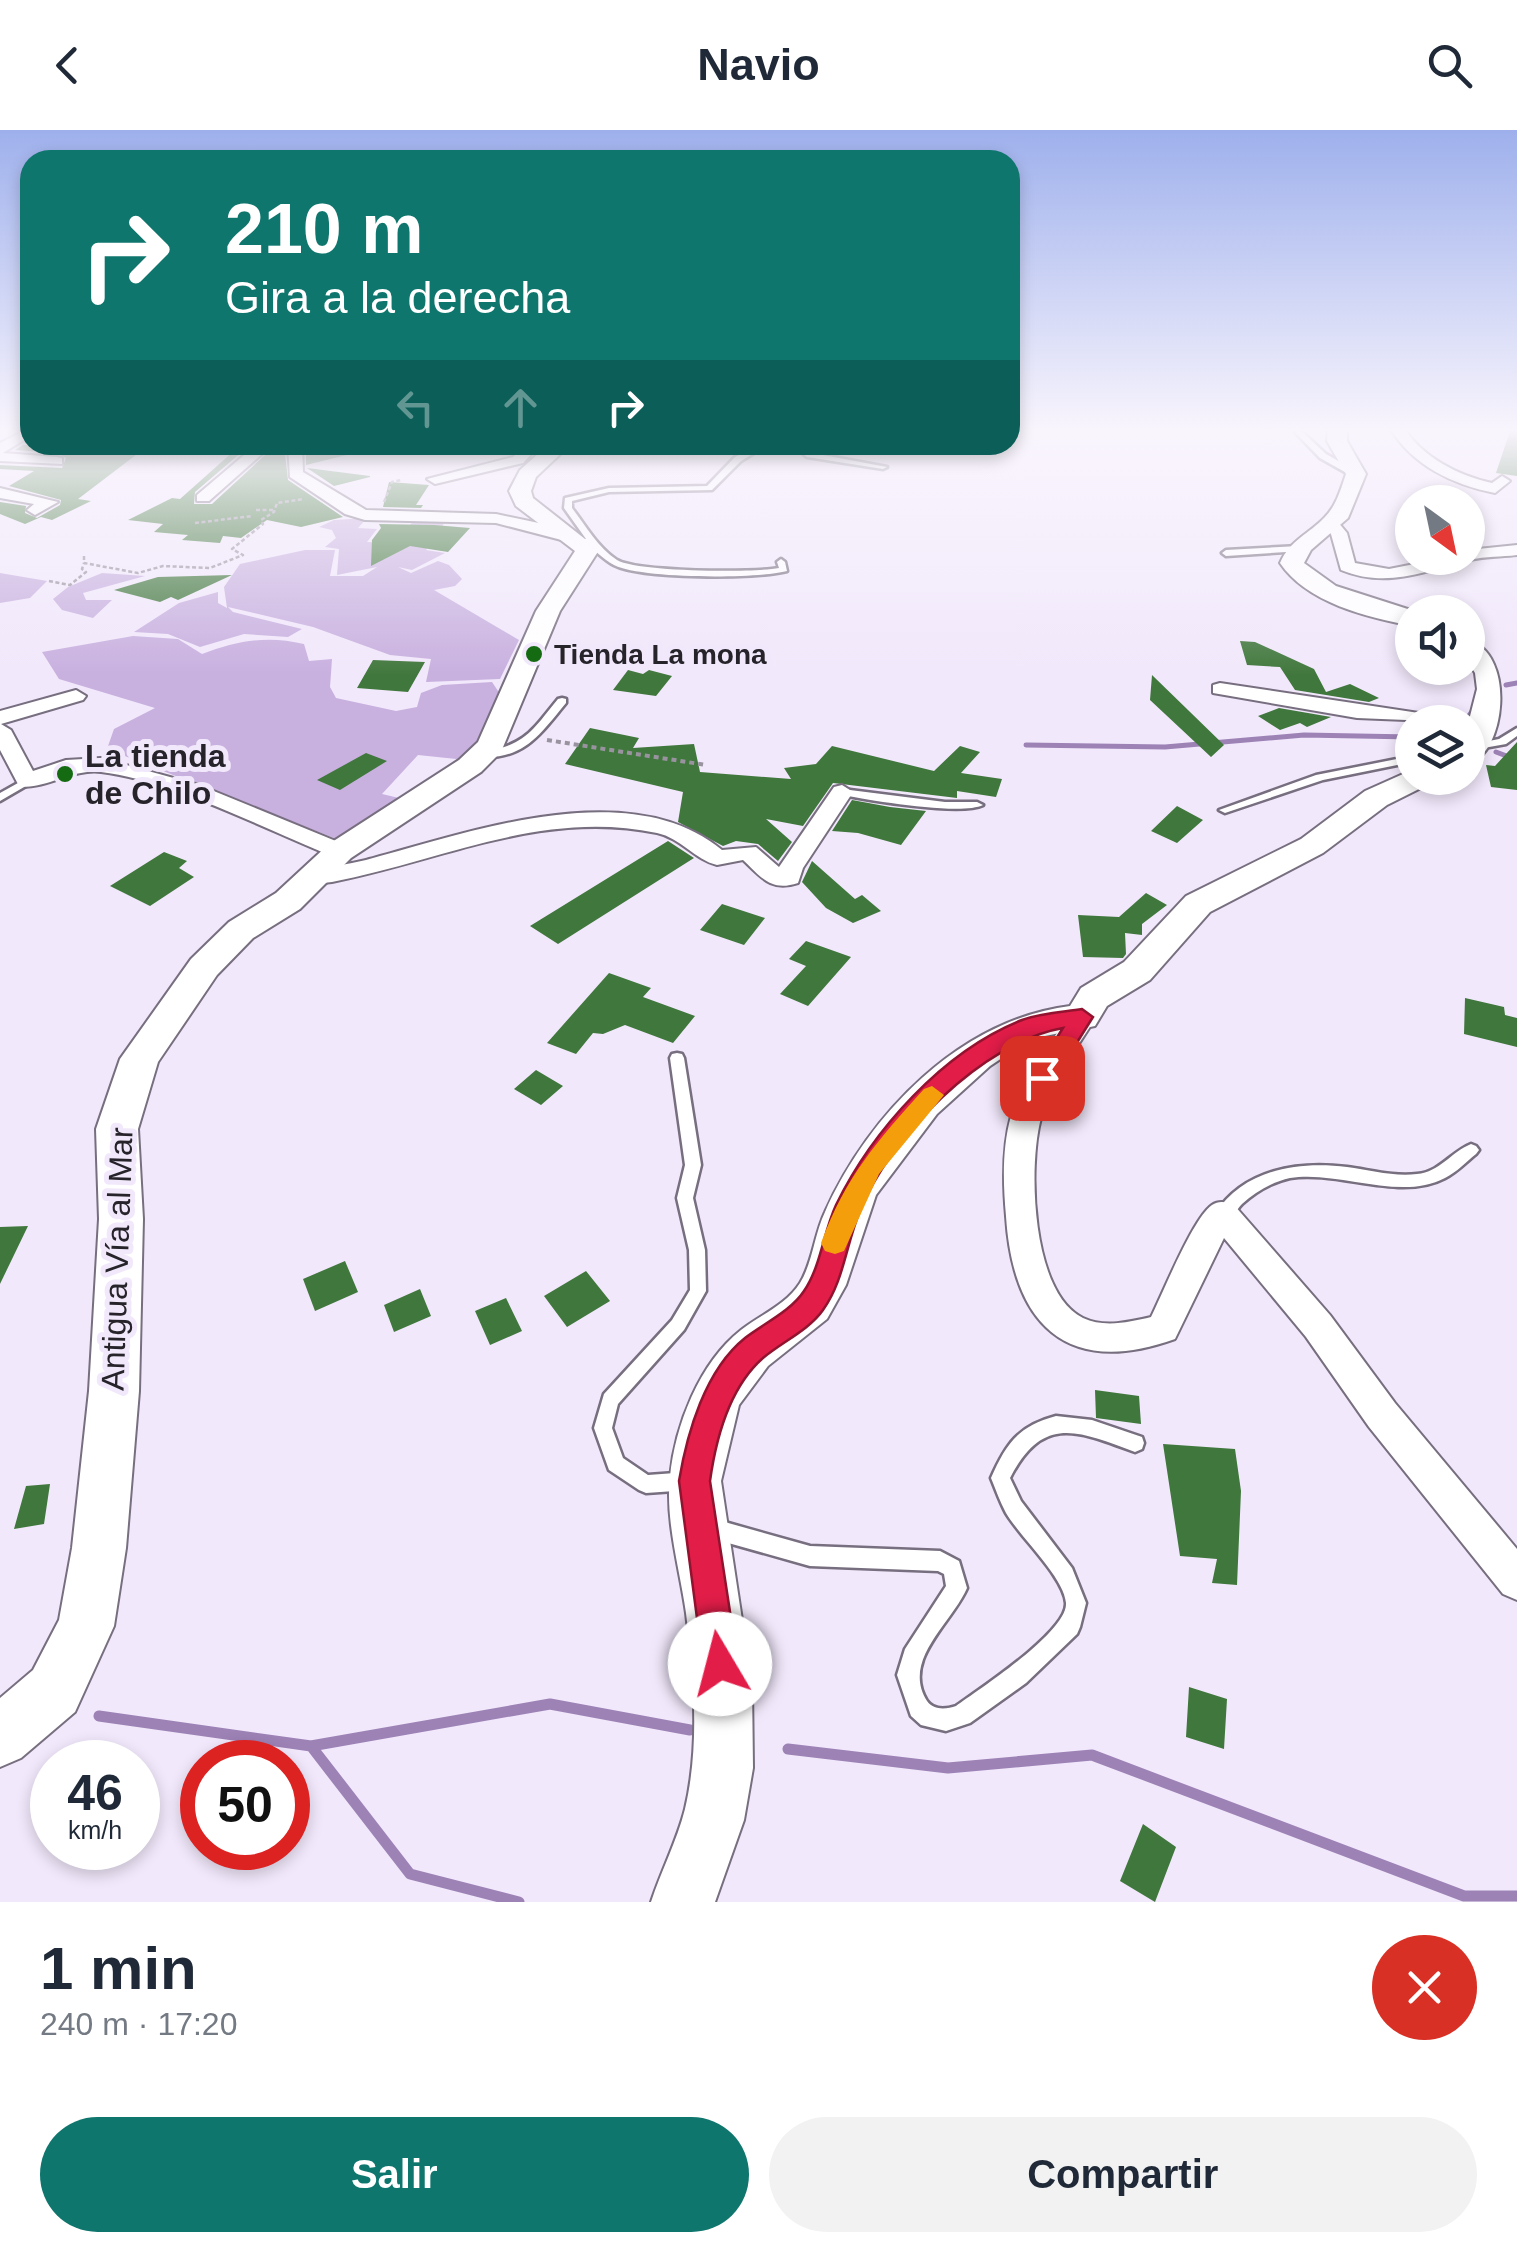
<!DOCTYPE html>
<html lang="es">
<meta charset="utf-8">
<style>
:root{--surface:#fff;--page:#f2f2f3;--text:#1f2937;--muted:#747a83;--accent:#0f766e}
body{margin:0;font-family:Helvetica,sans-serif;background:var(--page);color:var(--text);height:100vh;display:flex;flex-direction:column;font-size:38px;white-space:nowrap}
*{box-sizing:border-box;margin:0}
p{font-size:32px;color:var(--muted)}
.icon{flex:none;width:55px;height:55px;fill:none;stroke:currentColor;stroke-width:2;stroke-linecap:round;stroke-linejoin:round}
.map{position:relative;height:1772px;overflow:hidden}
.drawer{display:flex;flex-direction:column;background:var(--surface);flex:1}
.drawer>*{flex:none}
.guide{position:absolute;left:20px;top:20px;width:1000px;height:305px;border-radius:30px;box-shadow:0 5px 15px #0003;background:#0f766e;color:#fff;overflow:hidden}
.needle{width:65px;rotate:147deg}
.fabs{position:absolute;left:1395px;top:355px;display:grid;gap:20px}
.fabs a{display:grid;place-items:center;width:90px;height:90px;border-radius:50%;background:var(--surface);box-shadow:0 5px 15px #0003;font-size:50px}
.speed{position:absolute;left:30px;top:1610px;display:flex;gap:20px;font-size:50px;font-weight:700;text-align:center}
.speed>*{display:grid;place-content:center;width:130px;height:130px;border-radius:50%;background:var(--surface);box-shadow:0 5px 15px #0003;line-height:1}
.speed small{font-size:25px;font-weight:400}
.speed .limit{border:15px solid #d22;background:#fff;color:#111}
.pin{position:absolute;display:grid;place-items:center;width:85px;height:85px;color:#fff;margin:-42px;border-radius:20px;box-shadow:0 5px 15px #0006}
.me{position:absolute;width:110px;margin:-55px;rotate:352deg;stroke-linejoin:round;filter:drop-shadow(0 0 8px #0008)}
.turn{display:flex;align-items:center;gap:35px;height:210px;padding:0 40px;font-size:45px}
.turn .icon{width:130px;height:130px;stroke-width:2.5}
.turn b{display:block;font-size:70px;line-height:85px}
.lanes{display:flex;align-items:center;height:95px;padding:0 40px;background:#0003;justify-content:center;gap:50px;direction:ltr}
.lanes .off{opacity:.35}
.round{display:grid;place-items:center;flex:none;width:105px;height:105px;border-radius:52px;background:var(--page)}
.summary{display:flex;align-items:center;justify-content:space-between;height:170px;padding:0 40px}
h1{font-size:60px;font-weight:800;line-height:75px}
.action{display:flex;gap:20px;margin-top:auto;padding:20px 40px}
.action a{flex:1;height:115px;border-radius:60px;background:var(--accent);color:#fff;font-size:40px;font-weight:800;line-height:115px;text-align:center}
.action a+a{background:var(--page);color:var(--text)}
header{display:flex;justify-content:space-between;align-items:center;height:130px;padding:0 40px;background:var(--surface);font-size:45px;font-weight:800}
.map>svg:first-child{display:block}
.green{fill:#c8b0df}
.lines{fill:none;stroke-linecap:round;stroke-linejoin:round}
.stream-far1{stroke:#9d82b6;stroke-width:5}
.stream{stroke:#9d82b6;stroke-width:11}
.building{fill:#40773c}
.lane-casing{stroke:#776e7f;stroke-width:5}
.street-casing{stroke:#776e7f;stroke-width:4}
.secondary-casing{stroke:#776e7f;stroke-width:4}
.path-far1{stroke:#9993a0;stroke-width:2.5;stroke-dasharray:4 2.5;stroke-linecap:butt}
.path{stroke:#9993a0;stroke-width:4;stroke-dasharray:5 4;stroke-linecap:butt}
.lane{fill:#fff;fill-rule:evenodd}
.street{fill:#fff;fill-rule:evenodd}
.secondary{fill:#fff;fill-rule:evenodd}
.route{fill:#e11d48;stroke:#92132f;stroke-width:2.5}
.slow{fill:#f59e0b}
.poi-dot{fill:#156b12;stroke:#f1e8fb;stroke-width:4}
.labels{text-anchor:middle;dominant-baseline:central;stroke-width:10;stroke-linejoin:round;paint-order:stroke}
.far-poi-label{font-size:28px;font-weight:bold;fill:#26232a;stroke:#f1e8fb;text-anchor:start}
.poi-label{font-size:32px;font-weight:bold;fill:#26232a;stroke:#f1e8fb;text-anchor:start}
.street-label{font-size:32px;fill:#26232a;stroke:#f1e8fb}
</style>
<header><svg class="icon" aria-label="back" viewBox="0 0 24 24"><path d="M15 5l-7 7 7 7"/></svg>Navio<svg class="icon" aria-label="search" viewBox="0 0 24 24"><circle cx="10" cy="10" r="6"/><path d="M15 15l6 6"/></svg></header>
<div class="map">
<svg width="1517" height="1772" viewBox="0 0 1517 1772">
<rect width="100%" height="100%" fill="#f1e8fb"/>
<!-- green -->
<path class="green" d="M367,388L358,398L377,399L367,412L391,413L417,388L445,392L426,420L445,423L412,440L398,437L411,443L438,431L449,435L462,449L455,456L434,460L519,510L500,549L426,552L431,529L390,525L313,497L228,477L233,482L302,499L288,507L244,504L200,517L168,504L134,502L179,473L218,462V473L227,478L224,457L240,434L305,420H335L330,446H363L377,437L337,445L339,419L325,417L336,408L332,400L319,397L334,390Z
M0,443L47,451L30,468L0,473Z
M102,443L145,446L83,463L86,470H112L93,488L62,480L53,469L68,457Z
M133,506L178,509L202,524C237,511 267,505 304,514L309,531L332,529L330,557L336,568L396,581L417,577L421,563L442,555L492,552L502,567L482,609L466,630L418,625L382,664L403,669L339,710L107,619L114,599L155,578L59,549L42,522Z"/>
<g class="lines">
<!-- stream-far1 -->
<path class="stream-far1" d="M1506,555L1517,553
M1464,592L1474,579
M1026,615L1165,617L1304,605L1412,607
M1496,622L1517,630"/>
<!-- stream -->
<path class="stream" d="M99,1586L311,1616L410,1744L519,1772
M311,1616L550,1574L690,1600
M788,1619L948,1638L1092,1625L1464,1766H1517"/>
</g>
<!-- building -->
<path class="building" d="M1511,298H1517V346L1496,343Z
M23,315H149L78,369L91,371L52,390L41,387L25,394L0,384V372L26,376L25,383L37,388L60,375L61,370L9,356L34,341L0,339V335L62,338L66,328L57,323L15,320Z
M235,315H250L195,362L194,374H212L276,315H284L288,350L343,387L301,397L267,390L241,408L223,406L220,413L182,410L188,405L154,402L163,394L128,390L172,368L180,369L235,320Z
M306,315H359V322L306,335Z
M307,338L370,346V347L334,356Z
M389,352L429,355L416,375H423L421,378L383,377Z
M379,394L434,395L470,398L448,422L410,416L371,436L372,410L381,398Z
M232,445L178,470L171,467L160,472L114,460L158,447Z
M1240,511L1255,512L1314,539L1326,562L1350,554L1379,568L1369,572L1295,560L1280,537L1247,535Z
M373,530L425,532L408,562L357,558Z
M628,540L643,544L649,540L672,546L656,566L613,560Z
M1152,545L1224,615L1211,627L1150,570Z
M1279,578L1331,587L1307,597L1300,593L1280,600L1258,586Z
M590,598L639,608L633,618L694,614L700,642L791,649L784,638L816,634L832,616L934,641L960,616L980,622L961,643L1002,649L996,667L957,661V668L833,653L803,696L766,689L792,712L778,731L758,714L736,711L723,716L678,692L683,662L565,634Z
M1517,612V660L1491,657L1486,635L1495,636Z
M366,623L387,631L340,660L317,650Z
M852,670L890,677L926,681L901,715L858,703L832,701Z
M1177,676L1203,690L1177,713L1151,701Z
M668,711L694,728L558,814L530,796Z
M164,722L187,731L179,738L194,747L150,776L110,756Z
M812,731L855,769L862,765L881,781L853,793L826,778L802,752Z
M1146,763L1167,775L1142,794V805L1125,803L1126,824L1123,828L1083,827L1078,785L1119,787Z
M722,774L765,788L744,815L700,800Z
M806,811L851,827L808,876L780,864L806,836L789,829Z
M609,843L651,858L643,867L695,886L673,913L625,895L603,904L593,903L576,924L547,913Z
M1465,868L1504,877L1505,885L1517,888V917L1464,904Z
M536,940L563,956L541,975L514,959Z
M28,1096L0,1154V1097Z
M345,1131L358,1162L315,1181L303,1149Z
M586,1141L610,1171L567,1197L544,1166Z
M420,1159L431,1186L394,1202L384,1175Z
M506,1168L522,1201L490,1215L475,1181Z
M1095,1260L1139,1266L1141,1294L1096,1288Z
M1163,1314L1235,1319L1241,1361L1237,1455L1212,1453L1217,1429L1180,1426Z
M50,1354L44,1394L14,1399L26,1356Z
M1189,1557L1227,1569L1224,1619L1186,1607Z
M1143,1694L1176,1717L1155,1772L1120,1751Z"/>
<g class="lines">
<defs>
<path id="lane" d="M1291,298H1298L1326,324L1358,342V346H1352L1320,328Z
M758,315H767L741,331L712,360L609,362L572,371V378C586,396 598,418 617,430C637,442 754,443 779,438L777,432L781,429L785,432L787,441C757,449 641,449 614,435C602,429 595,418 582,413V409H586L564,378L565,368L609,358L707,356L735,327Z
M793,315H802L812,323L887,337L883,339L807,327Z
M1299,416L1303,419L1302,421L1226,426L1222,423L1226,420Z
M562,568L566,569V573C541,603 525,629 482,627V623C526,614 531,602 558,569Z
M1517,598V606L1506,614L1478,619L1473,616L1474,614L1499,609Z
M1412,626V632L1323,650L1225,683L1219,680L1316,645Z
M27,648L33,651L31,653L0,671V663Z
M842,659L945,672H977L983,675C961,686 867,670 838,664L836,662Z
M677,923L682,924L684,928L701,1035L693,1068L705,1120L706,1161L684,1200L618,1274L612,1298L623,1328L648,1345L689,1342L696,1345L699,1351L696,1357L689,1360L646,1363L639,1360L609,1340L594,1298L604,1264L672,1190L690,1160L689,1120L677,1068L685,1035L670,928L672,924Z
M1471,1014L1476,1016L1479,1020L1476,1024C1466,1032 1457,1042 1445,1048C1400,1072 1339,1040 1290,1048C1272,1052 1255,1062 1242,1074C1237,1079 1232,1089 1225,1090C1222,1090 1220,1089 1217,1089L1215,1084C1244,1039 1298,1031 1347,1037C1370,1040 1394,1047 1417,1044C1440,1042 1451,1022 1471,1014Z
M1056,1286L1092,1290L1142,1307L1144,1313L1142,1319L1135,1322C1078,1301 1043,1284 1010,1348L1021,1371L1072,1438L1086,1473L1080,1497L1077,1504L1026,1553L970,1593L946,1601L921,1595L911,1586L897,1545L905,1519L946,1456L944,1444L938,1441L810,1436L714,1409L707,1406L704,1399L707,1392L714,1389L810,1416L940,1421L959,1431L967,1458C952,1493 901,1530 927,1571C934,1581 947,1579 956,1576C980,1559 1068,1501 1066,1473C1064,1447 1020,1407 1006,1383C1000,1372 996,1360 991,1348C1006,1314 1018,1296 1056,1286Z"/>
<path id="street" d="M30,298V306L3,323L57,327L62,328V334L0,331V313Z
M1390,298H1404C1422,327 1459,346 1492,353L1502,346L1510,351L1495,363C1453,355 1412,335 1390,298Z
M256,315H272L209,371H197V365Z
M288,315H302L303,342L366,380L496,384L553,396L581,408L573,413L496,393L365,390L345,384L290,347Z
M525,315H540L523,333L435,354L427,349L513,327Z
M0,358L58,372L35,385L27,380L34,374L0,368Z
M1325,391H1337L1347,403L1355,433L1389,439L1445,428H1468V420L1517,415V425C1502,427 1485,426 1470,430C1425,441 1387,459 1341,440L1331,404L1323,394Z
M1220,553L1452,588L1455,592L1357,588L1213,563V555Z
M76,560L86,566L83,570L1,594L11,600L33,641L66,630L101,628L199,655L348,716L352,721L348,726H332C265,699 170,650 101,642C73,638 42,661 19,656L0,620V581Z
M842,655L853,662L803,738L798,753C771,762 762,748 743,730L717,735C695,730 681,708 657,703C542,679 441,731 332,752L314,754L302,747L305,742C325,737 346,735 366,730C467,703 630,643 722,720L756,717L779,737L834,657Z
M1082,877L1092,880L1096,887C1077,919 1050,951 1041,988C1028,1036 1031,1163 1083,1188C1104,1198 1130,1192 1151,1187C1163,1163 1193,1088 1212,1075C1219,1070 1227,1072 1234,1075L1330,1185L1395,1273L1517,1419V1470L1503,1464L1369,1297L1306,1207L1224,1108L1175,1209C1066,1248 1013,1194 1006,1086C1003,1053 1002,1018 1011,986C1023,948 1051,914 1072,880Z"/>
<path id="secondary" d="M1328,298H1347V311L1366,344L1348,388L1311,420L1304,433L1336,456L1417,482H1412V496C1367,487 1307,473 1280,433C1290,410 1309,404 1325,387C1336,376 1341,359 1346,344L1327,311Z
M548,315H570L536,347L531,361L533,368L599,420L560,481L501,622L481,642L351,728L300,779L253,808L217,845L158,932L138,999L143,1089L139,1261L126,1418L114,1496L75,1582L21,1628L0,1637V1568L33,1540L59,1490L72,1418L89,1261L99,1089L96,999L120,929L191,829L229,792L276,763L329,714L459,630L478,612L536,481L575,421L516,376L509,361L520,340Z
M1468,510C1517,524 1505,625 1468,634V594L1477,559L1475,543L1468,532Z
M1412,640V648H1433L1429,654L1387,675L1323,723L1210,782L1150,850L1107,876L1095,896L1040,907L1017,918L990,936L937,984L876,1065L846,1155L827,1189L768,1236L739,1275L721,1351L752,1556L753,1638L744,1690L715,1772H651C661,1741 677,1711 685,1679C700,1615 694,1548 686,1483C680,1440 665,1390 670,1347C675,1296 699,1233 741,1200C760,1185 786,1175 800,1153C813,1132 814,1105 825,1082C869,984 960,890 1070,876L1081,858L1124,832L1186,766L1301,709L1365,661Z"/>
</defs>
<!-- lane casing -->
<use href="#lane" class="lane-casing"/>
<!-- street casing -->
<use href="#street" class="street-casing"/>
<!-- secondary casing -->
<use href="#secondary" class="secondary-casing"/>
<!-- path-far1 -->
<path class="path-far1" d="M384,372L392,352L401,350
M256,380H275
M195,393L252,386
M84,426V433L138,443L163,436L210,438L243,425L232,419L263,394L261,390L274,382L277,373L304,369
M49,451L70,455L86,442L82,439L84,433"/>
<!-- path -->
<path class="path" d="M547,610L706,635"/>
<!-- lane -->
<use href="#lane" class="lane"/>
<!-- street -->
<use href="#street" class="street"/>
<!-- secondary -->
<use href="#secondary" class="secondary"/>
</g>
<!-- sky -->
<linearGradient id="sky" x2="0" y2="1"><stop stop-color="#9eb0ec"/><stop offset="0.55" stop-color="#f9f5fd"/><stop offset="1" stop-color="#f9f5fd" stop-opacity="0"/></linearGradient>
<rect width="1517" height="546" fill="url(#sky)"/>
<!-- route -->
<path class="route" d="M1082,879L1093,887L1051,954L1042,956L1031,948L1063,898C983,912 889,1007 860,1081C846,1114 844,1151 823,1180C809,1200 782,1212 763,1228C730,1257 716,1308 710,1351L738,1534L733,1547L720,1552L708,1547L703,1534L679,1351C687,1303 705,1240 745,1208C763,1194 791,1181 804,1161C821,1136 823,1103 836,1075C872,1001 943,921 1022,890C1040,883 1063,882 1082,879Z"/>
<!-- slow -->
<path class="slow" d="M932,956L944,965L879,1044L844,1121L835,1124L825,1121L821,1113C846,1046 877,1011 924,959Z"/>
<!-- markers -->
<g class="poi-dot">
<circle cx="534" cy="524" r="10"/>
<circle cx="65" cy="644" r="10"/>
</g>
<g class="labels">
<!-- far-poi labels -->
<g class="far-poi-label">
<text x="554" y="524">Tienda La mona</text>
</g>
<!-- poi labels -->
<g class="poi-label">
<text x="85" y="626">La tienda<tspan x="85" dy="37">de Chilo</tspan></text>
</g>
<!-- street labels -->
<g class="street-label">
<text transform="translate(117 1129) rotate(-88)">Antigua Vía al Mar</text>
</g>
</g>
</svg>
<div class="fabs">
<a><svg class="needle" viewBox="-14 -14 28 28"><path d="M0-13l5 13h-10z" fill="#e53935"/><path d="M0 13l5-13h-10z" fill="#747a83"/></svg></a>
<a><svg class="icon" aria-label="sound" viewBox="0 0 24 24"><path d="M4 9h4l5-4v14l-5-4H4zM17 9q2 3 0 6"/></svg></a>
<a><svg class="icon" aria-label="layers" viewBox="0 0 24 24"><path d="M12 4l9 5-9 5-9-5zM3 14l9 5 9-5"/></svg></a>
</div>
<div class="speed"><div>46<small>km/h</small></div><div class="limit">50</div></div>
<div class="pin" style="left:1042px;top:948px;background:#d93025"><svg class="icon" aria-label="arrive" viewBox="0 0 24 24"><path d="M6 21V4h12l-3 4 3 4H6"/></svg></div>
<svg class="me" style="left:720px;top:1534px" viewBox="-20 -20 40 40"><circle r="19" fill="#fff"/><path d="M0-13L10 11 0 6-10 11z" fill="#e11d48"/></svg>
<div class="guide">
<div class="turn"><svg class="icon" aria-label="right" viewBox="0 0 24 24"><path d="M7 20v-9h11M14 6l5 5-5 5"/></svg><div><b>210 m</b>Gira a la derecha</div></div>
<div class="lanes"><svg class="icon off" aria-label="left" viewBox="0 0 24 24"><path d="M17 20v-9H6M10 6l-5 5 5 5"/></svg><svg class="icon off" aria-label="ahead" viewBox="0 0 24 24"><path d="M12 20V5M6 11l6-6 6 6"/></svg><svg class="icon" aria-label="right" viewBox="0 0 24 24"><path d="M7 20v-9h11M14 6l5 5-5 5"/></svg></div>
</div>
</div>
<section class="drawer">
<div class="summary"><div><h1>1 min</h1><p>240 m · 17:20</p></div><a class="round" style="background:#d93025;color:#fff"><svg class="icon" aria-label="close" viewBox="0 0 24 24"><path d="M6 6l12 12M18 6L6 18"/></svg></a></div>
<div class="action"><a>Salir</a><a>Compartir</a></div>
</section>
